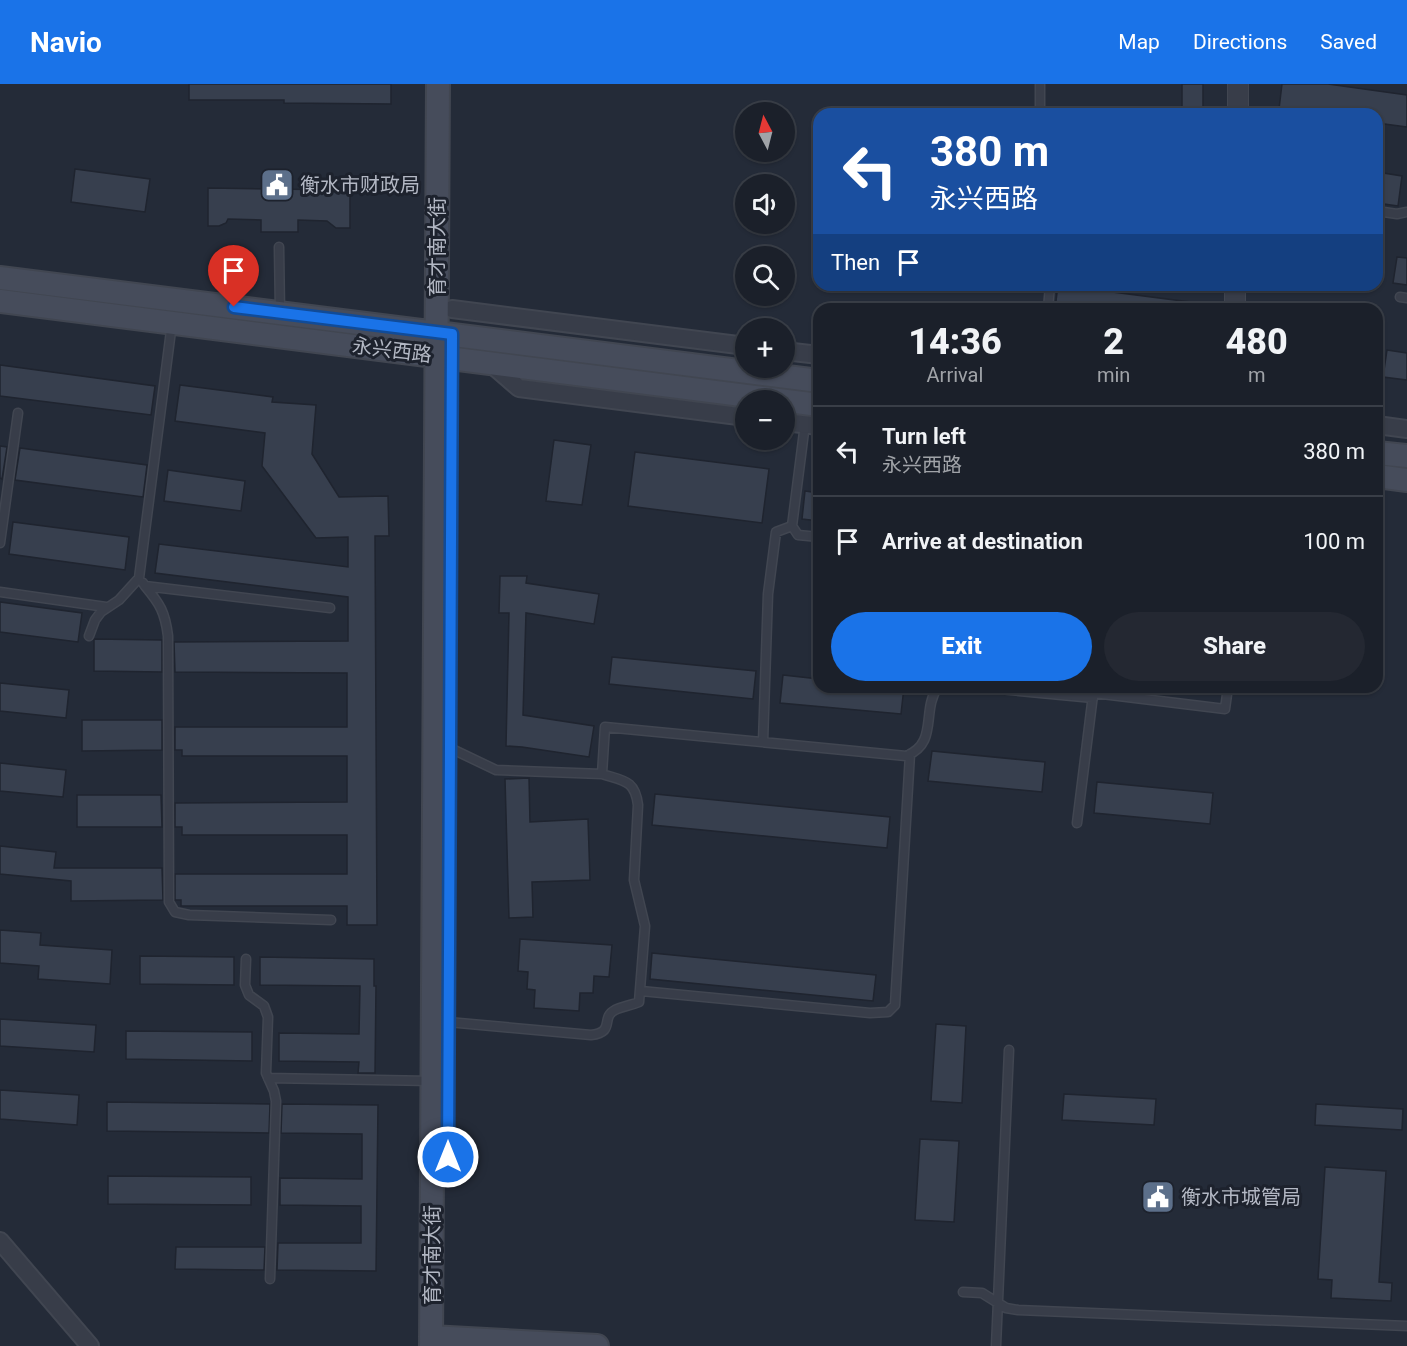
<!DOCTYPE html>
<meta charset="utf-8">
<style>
:root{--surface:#1b202a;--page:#242832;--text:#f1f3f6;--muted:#a0a3a8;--line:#393e47;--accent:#1a73e8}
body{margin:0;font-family:Roboto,"Noto Sans SC",sans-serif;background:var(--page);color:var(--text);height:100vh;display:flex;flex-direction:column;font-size:22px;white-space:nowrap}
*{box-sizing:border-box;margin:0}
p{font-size:20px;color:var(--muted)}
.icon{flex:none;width:33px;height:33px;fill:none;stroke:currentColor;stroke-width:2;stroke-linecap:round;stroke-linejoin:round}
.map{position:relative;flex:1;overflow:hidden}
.sheet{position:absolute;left:813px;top:219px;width:570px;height:390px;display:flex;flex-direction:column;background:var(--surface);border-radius:18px;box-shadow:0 2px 4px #0004,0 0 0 2px var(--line)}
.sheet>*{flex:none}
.top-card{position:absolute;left:813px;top:24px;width:570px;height:183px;border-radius:18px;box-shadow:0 2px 4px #0004,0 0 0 2px var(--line);background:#1a4fa0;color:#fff;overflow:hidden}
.needle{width:39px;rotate:353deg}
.tools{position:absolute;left:735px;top:18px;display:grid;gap:12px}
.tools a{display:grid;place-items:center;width:60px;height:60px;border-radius:50%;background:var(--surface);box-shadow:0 2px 4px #0004,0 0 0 2px var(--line);font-size:30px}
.pin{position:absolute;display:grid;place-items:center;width:51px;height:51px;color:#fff;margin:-62px -26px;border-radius:50% 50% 50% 0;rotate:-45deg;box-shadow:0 0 6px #0007}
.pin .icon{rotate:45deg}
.me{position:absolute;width:66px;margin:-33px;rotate:0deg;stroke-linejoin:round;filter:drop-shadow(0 0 4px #0008)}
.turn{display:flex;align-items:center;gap:21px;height:126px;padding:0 18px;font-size:27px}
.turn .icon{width:78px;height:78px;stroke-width:2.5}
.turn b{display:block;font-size:42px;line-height:51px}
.then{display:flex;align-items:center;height:57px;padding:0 18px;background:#0003;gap:12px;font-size:22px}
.eta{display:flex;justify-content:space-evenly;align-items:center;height:102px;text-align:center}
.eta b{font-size:36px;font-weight:800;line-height:42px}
.action{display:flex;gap:12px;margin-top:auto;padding:12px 18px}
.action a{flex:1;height:69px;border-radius:36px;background:var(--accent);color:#fff;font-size:24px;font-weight:800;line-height:69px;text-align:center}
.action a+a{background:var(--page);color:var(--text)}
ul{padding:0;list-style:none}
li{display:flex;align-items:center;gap:18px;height:90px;padding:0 18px;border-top:2px solid var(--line)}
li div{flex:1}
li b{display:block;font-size:22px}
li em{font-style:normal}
header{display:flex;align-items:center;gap:36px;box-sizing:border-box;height:84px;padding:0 30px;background:var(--accent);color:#fff}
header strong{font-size:28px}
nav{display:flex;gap:33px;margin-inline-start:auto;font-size:21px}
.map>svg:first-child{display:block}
.building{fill:#373f4e;stroke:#1f242f;stroke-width:1.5}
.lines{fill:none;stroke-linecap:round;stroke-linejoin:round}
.service-casing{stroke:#414651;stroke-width:11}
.minor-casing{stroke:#414651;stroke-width:20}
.tertiary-casing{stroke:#414651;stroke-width:22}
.secondary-casing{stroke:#414651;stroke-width:26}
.service{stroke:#383d49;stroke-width:8}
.minor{stroke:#383d49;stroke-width:16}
.tertiary{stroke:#383d49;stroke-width:20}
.secondary{stroke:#464c5b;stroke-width:22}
.route-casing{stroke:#114b97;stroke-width:15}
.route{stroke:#1a73e8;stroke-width:10}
.labels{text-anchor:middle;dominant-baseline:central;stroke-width:6;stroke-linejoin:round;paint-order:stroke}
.poi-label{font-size:20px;fill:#b3b8c4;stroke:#1d222d;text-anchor:start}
.street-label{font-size:20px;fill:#b3b8c4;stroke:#1d222d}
</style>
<header>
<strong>Navio</strong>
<nav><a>Map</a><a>Directions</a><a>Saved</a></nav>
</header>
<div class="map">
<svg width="1407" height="1262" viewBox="0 0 1407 1262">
<rect width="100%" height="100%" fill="#242b38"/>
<!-- building -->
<path class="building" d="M189,0H391V20L284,19V16H189Z
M1182,0H1203V30H1182Z
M1282,0H1328L1407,11V43L1377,39V30H1314L1279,25Z
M75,85L150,95L145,128L71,118Z
M1377,88L1402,92L1398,122L1377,119Z
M208,104L350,106V144H336L327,137L298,136V148H261V136L228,135L226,139L219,142H208Z
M1397,173L1407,174V201L1393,199Z
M1058,201L1190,218V225H1055Z
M1387,266L1407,269V296L1383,293Z
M0,281L155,302L151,331L0,312Z
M180,301L273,313L272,318L316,321L312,370L339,413L388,412L389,452H375L377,841H347V822H181V816H175V790H347V751H182V743H175V719L347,718V672H182V666H175V643H347V589L175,588L174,558L348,557V513L155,489L159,460L348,483V453L316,454L262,382L265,349L175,337Z
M554,356L591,361L582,421L546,417Z
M0,362L7,363L2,395L0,394Z
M20,364L147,381L143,413L15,396Z
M635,368L769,385L762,439L628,422Z
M168,386L245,397L241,427L164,417Z
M805,407L819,409V437L802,435Z
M13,438L129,453L125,486L9,470Z
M500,492H527L526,499L599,510L594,540L526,529L523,631L594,642L589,673L522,663L506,662L509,529H499Z
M0,518L82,529L78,558L0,548Z
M94,555L162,556V588L94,587Z
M612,573L756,587L753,615L609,600Z
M783,591L819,595V603H904L901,630L780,619Z
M0,599L69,606L66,634L0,627Z
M82,636H162V666L82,667Z
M932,667L1045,678L1042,708L928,697Z
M0,679L66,686L63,713L0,707Z
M529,694L530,738L588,735L590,796L532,798L533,833L509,834L505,695Z
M1097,698L1213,709L1210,740L1094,729Z
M655,710L890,733L887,764L652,741Z
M77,711H161L162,743H77Z
M0,762L56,768L54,784H162L163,816L71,817V797L0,790Z
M0,846L41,849L40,861L112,866L110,900L38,895L39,882L0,879Z
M520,855L612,861L609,893L594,892L593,909H580L579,927L534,924L535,906L527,905L528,888L518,887Z
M652,869L876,891L873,917L650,895Z
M140,872L234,873V901L140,900Z
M260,873L374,875V902H376L375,989H358L359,978L279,977V949L359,950L360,902L260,901Z
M0,935L96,941L94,968L0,962Z
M936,940L966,942L962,1019L931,1017Z
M126,947L252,948V977L126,975Z
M0,1006L79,1011L77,1041L0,1035Z
M1064,1010L1156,1015L1154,1041L1062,1036Z
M107,1018L270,1020L269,1049L107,1047Z
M282,1020L378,1021L376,1187L277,1186L278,1159H361V1122L280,1121V1094L362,1095V1050L281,1049Z
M1316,1020L1403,1025L1402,1046L1315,1041Z
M920,1055L959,1057L954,1138L915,1136Z
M1325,1083L1386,1087L1379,1198L1392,1199L1391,1217L1331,1214L1332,1196L1318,1195Z
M108,1092L251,1093V1121L108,1120Z
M176,1163H265L264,1186L175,1185Z"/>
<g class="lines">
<defs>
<path id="service" d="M1040,30V0
M1377,127L1397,130L1407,128
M279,163L280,228
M1400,213L1407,214
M1048,225L1050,201
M792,442L798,451L819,453
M0,459L18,329
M143,499L145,502L330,524
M145,502C160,520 165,528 168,552L169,818L175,828L189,831L331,836
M0,508L106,523
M89,552L95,536L101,528L119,516L139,494L172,239
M978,603L1093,614
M1094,609L1225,625L1228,603
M763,658L768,510L776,448L792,442L805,340
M450,664L496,686L602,690L605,643L906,672C939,659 921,626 938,603
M1077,739L1094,603
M246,875L245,901L249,911L264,922L268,933L266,989L274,1007L276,1017L270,1195
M641,907L870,929L888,928L895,921L910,670
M448,938L591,951C616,948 600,934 615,926C620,923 632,921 639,918L645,842L634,796L638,721C635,696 624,697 602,690
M268,994L432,997
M963,1208L982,1209L1006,1224L1018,1226L1407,1242
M996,1262L1009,966"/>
<path id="minor" d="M452,225L746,262
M784,267L819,271
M490,279L519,304L746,333
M784,338L819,342
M1377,341L1407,345
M0,1157L90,1262"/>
<path id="tertiary" d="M1238,30V0
M1235,225V201"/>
<path id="secondary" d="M0,194L819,297
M0,217L819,321
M1377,369L1407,372
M1377,392L1407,396
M431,1253L597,1262
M431,1262L438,0"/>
</defs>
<!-- service casing -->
<use href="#service" class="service-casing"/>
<!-- minor casing -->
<use href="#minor" class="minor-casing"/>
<!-- tertiary casing -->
<use href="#tertiary" class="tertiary-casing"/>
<!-- secondary casing -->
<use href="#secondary" class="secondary-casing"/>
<!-- service -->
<use href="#service" class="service"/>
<!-- minor -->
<use href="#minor" class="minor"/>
<!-- tertiary -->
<use href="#tertiary" class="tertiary"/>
<!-- secondary -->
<use href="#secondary" class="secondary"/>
</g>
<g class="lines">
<defs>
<path id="route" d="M234,223L452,250L448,1073"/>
</defs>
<!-- route casing -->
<use href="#route" class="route-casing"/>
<!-- route -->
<use href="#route" class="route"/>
</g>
<!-- icons -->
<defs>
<symbol id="civic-square" viewBox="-11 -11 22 22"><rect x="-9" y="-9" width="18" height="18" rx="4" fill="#5c6f8a" stroke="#1d222d"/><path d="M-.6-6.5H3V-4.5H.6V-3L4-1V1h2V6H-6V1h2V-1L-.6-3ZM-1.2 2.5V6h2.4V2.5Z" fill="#fff"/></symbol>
</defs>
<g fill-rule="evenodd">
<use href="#civic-square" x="258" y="82" width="38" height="38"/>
<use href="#civic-square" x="1139" y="1094" width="38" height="38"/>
</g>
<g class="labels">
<!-- poi labels -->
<g class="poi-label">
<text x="300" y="101">衡水市财政局</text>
<text x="1181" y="1113">衡水市城管局</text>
</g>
<!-- street labels -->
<g class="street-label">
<text transform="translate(437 163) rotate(-90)">育才南大街</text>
<text transform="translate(392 266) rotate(7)">永兴西路</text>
<text transform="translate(432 1171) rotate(-90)">育才南大街</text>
</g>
</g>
</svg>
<div class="tools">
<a><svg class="needle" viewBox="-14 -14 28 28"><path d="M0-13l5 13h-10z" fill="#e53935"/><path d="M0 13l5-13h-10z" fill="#a0a3a8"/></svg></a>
<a><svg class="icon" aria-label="sound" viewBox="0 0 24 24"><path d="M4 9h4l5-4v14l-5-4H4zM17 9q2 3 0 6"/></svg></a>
<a><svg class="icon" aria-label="search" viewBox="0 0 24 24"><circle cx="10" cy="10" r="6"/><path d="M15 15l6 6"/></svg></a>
<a>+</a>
<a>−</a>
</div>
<div class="pin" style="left:234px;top:223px;background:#d93025"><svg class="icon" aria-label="arrive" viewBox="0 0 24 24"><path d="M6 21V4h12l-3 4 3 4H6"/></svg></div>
<svg class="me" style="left:448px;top:1073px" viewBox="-20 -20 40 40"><circle r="17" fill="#1a73e8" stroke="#fff" stroke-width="3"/><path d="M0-11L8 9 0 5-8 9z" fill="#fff"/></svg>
<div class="top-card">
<div class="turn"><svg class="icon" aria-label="left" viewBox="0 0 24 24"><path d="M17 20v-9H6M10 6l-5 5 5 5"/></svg><div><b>380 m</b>永兴西路</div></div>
<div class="then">Then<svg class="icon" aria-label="arrive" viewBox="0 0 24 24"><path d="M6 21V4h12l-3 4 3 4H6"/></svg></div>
</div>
<section class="sheet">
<div class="eta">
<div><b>14:36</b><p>Arrival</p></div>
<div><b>2</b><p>min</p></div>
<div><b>480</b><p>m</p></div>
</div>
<ul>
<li><svg class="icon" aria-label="left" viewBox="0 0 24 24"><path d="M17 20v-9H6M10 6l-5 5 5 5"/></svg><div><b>Turn left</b><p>永兴西路</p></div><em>380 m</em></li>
<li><svg class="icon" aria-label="arrive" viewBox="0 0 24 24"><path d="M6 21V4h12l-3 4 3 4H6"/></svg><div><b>Arrive at destination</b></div><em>100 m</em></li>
</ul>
<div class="action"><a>Exit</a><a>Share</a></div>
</section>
</div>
